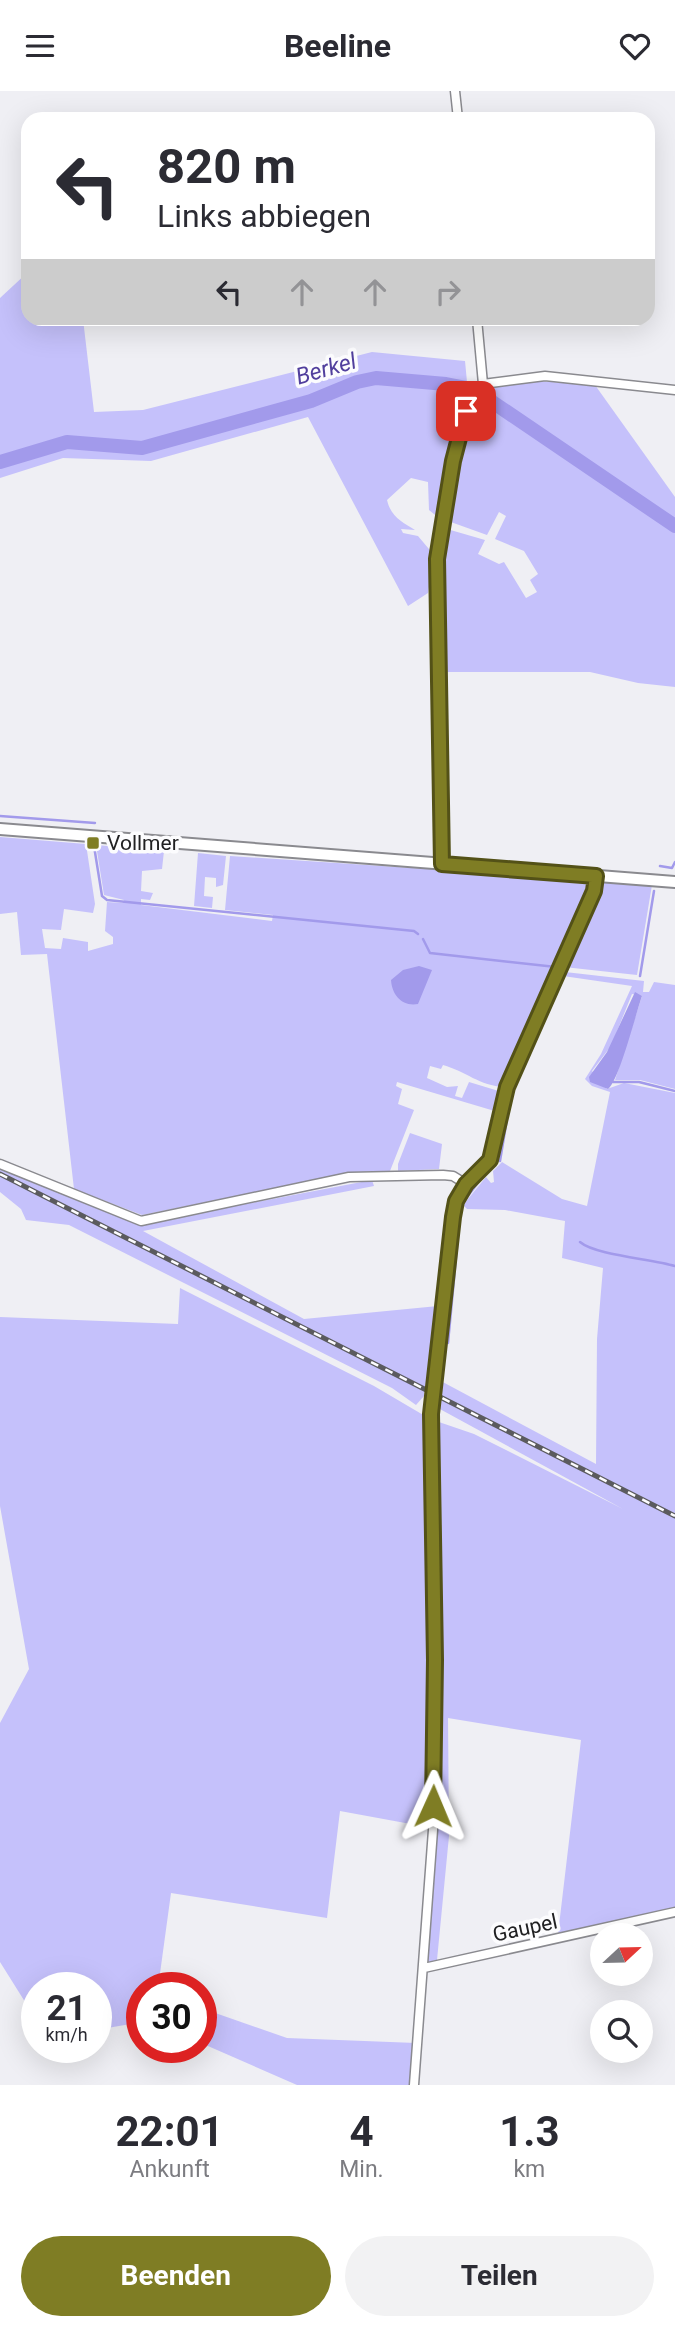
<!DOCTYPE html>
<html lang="de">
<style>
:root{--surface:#fff;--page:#f2f2f3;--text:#2b2b33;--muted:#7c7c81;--accent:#7f7d24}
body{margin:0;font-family:Roboto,sans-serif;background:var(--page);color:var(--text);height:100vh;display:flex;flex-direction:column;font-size:26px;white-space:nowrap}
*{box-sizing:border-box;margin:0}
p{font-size:23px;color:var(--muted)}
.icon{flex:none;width:38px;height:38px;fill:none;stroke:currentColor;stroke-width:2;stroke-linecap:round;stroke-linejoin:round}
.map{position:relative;height:1994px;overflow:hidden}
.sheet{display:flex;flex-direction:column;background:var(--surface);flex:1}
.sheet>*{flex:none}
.banner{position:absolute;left:21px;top:21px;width:634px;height:214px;border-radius:21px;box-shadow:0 7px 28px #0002;background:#fff;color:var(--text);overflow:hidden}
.needle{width:46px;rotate:68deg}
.buttons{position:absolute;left:590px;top:1832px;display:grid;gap:14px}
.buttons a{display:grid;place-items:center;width:63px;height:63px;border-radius:50%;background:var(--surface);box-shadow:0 7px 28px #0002;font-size:35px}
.speed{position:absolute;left:21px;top:1881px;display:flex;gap:14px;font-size:35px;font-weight:700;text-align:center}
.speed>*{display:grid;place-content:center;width:91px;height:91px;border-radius:50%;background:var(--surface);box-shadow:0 7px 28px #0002;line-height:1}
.speed small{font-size:18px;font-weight:400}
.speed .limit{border:10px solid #d22;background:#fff;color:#111}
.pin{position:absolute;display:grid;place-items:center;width:60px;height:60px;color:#fff;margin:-30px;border-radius:14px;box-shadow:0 4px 10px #0006}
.me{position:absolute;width:77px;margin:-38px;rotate:1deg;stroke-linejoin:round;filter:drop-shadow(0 0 5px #0008)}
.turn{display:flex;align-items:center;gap:24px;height:147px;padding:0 21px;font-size:32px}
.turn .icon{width:91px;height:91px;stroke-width:2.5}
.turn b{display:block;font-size:49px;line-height:60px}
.lanes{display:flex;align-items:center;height:66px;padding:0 21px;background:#0003;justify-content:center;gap:35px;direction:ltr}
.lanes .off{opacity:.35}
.eta{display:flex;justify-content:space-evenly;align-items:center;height:119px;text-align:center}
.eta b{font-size:42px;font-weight:700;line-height:49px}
.action{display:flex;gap:14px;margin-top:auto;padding:14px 21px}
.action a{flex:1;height:80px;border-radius:42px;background:var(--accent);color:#fff;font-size:28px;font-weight:700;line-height:80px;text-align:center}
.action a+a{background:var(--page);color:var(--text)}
header{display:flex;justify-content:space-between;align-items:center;height:91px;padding:0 21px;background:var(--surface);font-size:32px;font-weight:700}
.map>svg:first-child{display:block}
.green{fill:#c5c1fb}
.water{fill:#a29aeb}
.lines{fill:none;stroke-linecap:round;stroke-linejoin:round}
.stream{stroke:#a29aeb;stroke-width:2.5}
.river{stroke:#a29aeb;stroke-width:14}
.minor-casing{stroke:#8a8a8f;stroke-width:11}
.secondary-casing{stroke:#8a8a8f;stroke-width:14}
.minor{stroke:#fff;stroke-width:8}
.secondary{stroke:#fff;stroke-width:10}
.rail-casing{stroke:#5b5b5e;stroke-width:5}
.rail{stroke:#fcfcfe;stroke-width:2.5;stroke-dasharray:8;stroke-linecap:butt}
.route-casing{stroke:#535117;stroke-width:18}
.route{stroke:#7f7d24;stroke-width:12}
.poi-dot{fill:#7f7d24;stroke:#fcfcfe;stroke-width:2.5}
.labels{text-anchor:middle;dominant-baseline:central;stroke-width:7;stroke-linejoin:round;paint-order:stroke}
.poi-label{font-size:21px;fill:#202022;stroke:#fcfcfe;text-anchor:start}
.street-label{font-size:21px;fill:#202022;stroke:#fcfcfe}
.water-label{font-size:23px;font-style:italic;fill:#513f9d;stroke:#fcfcfe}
</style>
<header><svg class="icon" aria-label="menu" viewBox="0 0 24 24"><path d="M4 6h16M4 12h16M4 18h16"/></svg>Beeline<svg class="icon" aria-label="heart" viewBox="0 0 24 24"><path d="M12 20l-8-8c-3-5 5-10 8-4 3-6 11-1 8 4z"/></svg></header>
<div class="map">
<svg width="675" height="1994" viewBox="0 0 675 1994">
<rect width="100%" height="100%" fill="#efeff4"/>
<!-- green -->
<path class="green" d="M28,181V228H83L94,321L143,319L372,261L465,270L467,291L476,292V297L447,291L374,286L159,351L126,355L67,349L0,369V207Z
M378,289L448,296L472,302L456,333L440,428L429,419L428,391L411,387L387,409C391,426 402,431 415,439L401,438L403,442L418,445L434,464L428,502L408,515L308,326L151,370L63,367L0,387V374L60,355L93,354L141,360Z
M537,290L595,294L675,406V433L483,302L496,294Z
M480,307L675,438V596L638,592L590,581H443L441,471L447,438L485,449L478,463L499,473L504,471L526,507L537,501L530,489L538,483L524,460L495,448L506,425L499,421L487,444L448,430L464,335Z
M0,746L86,753L95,813L93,822L64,818L61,839L42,838L45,857L61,858L63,847L88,851V860L113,853V846L105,840L107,811L123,812L124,809L104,804L96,754L164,760L162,778L142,780L141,800L153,802L150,809L141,808V814L272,830L273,824L225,819L230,765L594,789L504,996C480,995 465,980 443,974L441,978L430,975L427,987L447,996L458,995L455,1005L462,1007L469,991L502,1001L498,1021L397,991L396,995L402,998L398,1013L414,1019L390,1080L355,1081L142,1124L74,1098L47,863L21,864L17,821L0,823Z
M198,762L226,765L223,794L216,796V787L205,786L204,805L213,806L212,817L194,815Z
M601,789L652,794L637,884L564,876Z
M565,881L644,890L643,901H649L654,891L675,894V998L640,989H615L642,905L632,903L611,955L592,980L607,998L624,992L675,1002V1817L558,1843L581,1649L448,1627L449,1745L437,1869L428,1871C440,1691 440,1510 436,1330L474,1343L623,1418L438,1317L439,1289L596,1373L597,1248L603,1177L562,1167L565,1130L505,1119L467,1118L463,1114L486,1086L491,1092L494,1091L493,1080L502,1071L562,1108L587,1115L610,1001L592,995L585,988L601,963L632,895L563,885Z
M410,1042L442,1053L439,1078L398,1080V1073Z
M0,1075L140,1133L372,1089L374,1095L143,1140L304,1228L438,1215L424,1305L416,1314L392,1297L69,1134L26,1129L21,1118L0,1101Z
M180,1197L374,1295L425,1325L429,1437L427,1736L340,1720L327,1827L171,1802L158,1897H142V1931L96,1939V1897H37V1930L0,1871V1632L29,1578L0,1415V1226L178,1233Z
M201,1917L287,1947L416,1952L411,1994H297L201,1952Z"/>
<!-- water -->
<path class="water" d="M419,875L432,879L418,913C402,916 392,904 391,889L403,879Z
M635,901L642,905C636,922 619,990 608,998L590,991L589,986L607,961Z"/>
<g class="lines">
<!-- stream -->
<path class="stream" d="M0,725L95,732
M94,755L102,805L107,809L414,840L418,843
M660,775L672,777L675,771
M423,848L430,862L556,876
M640,885L654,800
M613,991H639L675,1000
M500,1070L512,998L561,885
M580,1151C595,1164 652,1168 675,1175
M448,1252L461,1114L480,1089"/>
<!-- river -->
<path class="river" d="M0,371L67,351L142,357L311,310L357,291L376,287L446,293L472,298L488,308L675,435"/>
<defs>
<path id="minor" d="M455,0L458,28
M483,293L545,285L675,299
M442,773L437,468L460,334L483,293L477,228
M0,1073L141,1130L349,1086L443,1084L453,1085L466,1093
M424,1877L675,1821
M414,1994L433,1739L435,1569L431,1323L453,1126L456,1110L466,1093L490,1069L507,996L594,800L596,785"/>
<path id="secondary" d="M0,738L675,791"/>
</defs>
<!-- minor casing -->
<use href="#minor" class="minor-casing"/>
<!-- secondary casing -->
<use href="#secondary" class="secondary-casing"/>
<!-- minor -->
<use href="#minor" class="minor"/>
<!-- secondary -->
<use href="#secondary" class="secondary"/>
<defs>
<path id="rail" d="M0,1083L675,1425"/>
</defs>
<!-- rail casing -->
<use href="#rail" class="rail-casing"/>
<!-- rail -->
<use href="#rail" class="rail"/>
</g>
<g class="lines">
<defs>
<path id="route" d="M433,1715L435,1569L431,1323L453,1126L456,1110L466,1093L490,1069L507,996L594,800L596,785L442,773L437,468L453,370L466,320"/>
</defs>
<!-- route casing -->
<use href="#route" class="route-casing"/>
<!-- route -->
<use href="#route" class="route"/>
</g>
<!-- markers -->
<rect class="poi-dot" x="86" y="745" width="14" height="14" rx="3.5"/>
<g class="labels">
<!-- poi labels -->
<g class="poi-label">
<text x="107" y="752">Vollmer</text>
</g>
<!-- street labels -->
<g class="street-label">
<text transform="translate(525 1837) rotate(-12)">Gaupel</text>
</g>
<!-- water labels -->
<g class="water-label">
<text transform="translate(326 278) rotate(-16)">Berkel</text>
</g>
</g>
</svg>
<div class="buttons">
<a><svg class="needle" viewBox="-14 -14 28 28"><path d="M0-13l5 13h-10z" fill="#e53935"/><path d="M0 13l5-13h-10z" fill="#7c7c81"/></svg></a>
<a><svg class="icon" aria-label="search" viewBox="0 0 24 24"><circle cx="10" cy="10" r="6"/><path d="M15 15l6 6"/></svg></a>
</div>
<div class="speed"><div>21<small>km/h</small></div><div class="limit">30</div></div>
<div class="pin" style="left:466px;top:320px;background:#d93025"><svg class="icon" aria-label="arrive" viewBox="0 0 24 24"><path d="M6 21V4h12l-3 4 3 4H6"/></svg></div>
<svg class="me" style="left:433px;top:1715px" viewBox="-20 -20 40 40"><path d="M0-17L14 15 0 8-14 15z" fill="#7f7d24" stroke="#fff" stroke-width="4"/></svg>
<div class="banner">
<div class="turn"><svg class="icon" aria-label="left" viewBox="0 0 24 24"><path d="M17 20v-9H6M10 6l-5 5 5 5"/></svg><div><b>820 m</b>Links abbiegen</div></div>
<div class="lanes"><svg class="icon" aria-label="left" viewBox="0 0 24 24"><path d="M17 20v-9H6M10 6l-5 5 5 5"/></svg><svg class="icon off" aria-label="ahead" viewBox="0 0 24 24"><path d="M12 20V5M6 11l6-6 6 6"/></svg><svg class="icon off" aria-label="ahead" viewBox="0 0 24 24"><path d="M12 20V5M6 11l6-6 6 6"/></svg><svg class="icon off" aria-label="right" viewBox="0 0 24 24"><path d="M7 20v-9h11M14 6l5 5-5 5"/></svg></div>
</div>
</div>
<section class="sheet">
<div class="eta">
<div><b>22:01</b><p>Ankunft</p></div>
<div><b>4</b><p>Min.</p></div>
<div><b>1.3</b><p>km</p></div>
</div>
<div class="action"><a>Beenden</a><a>Teilen</a></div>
</section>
